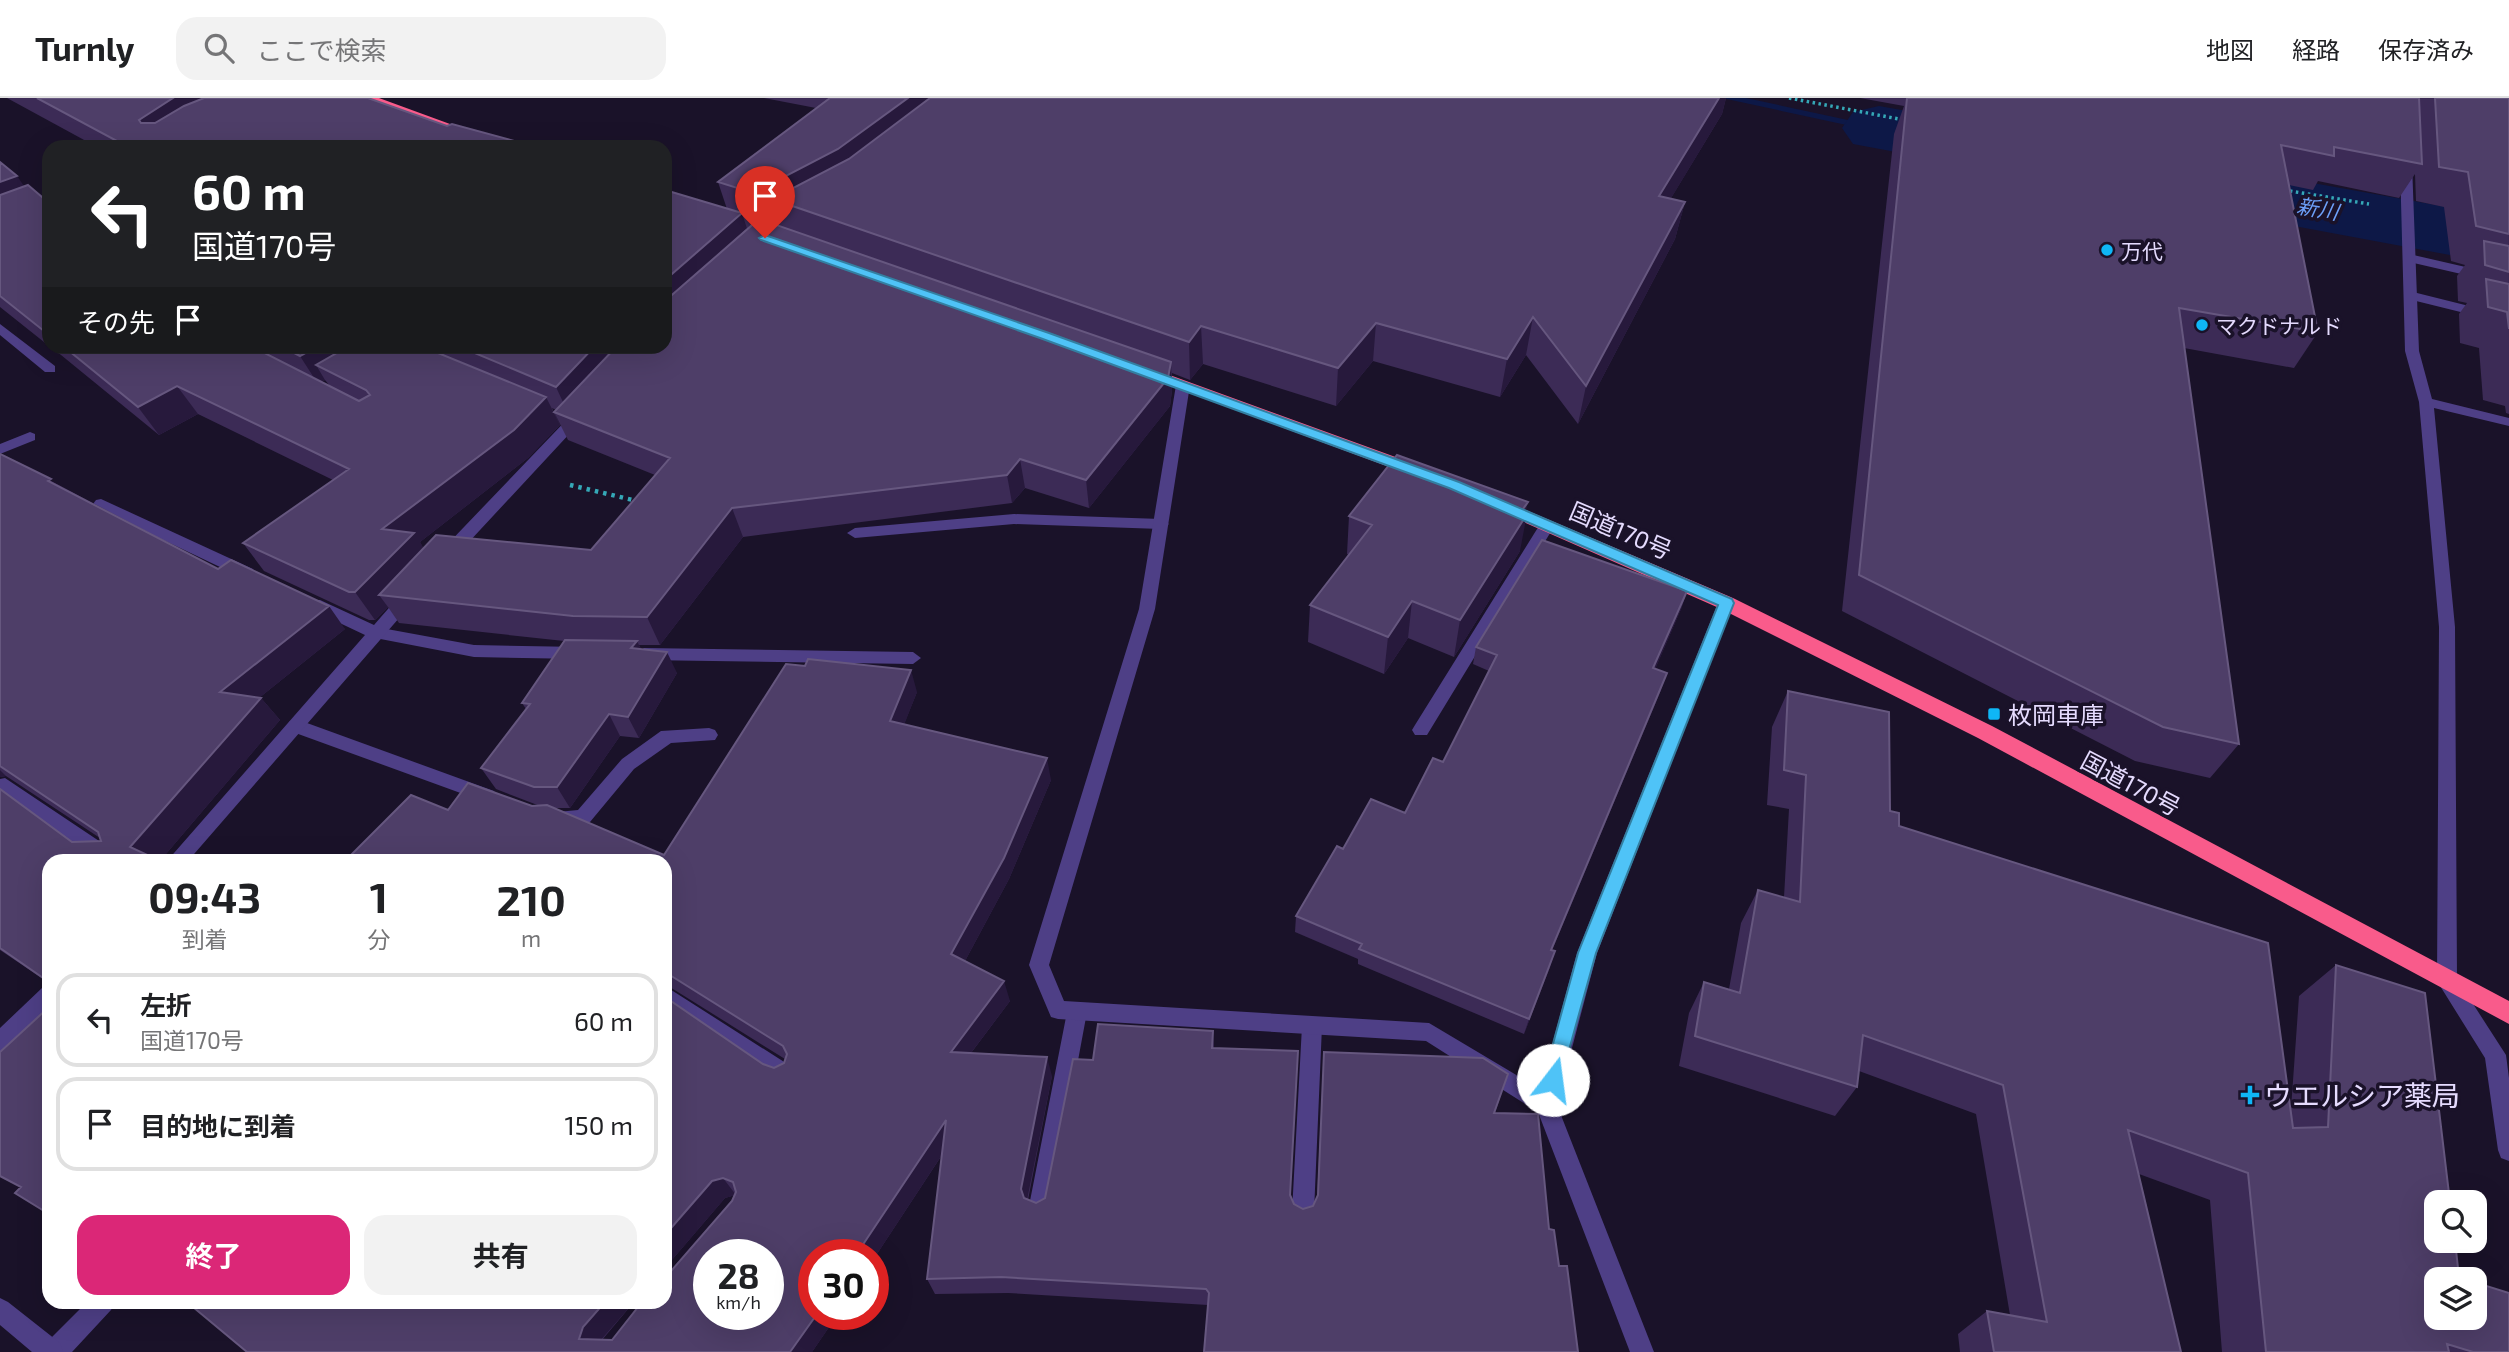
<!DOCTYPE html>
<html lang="ja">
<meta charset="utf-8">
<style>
:root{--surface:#fff;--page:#f2f2f2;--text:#202124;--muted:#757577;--line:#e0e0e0;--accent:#db2777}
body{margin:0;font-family:"Exo 2","Noto Sans JP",sans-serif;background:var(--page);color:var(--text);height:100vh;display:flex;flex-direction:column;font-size:26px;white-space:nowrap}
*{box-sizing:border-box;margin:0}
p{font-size:23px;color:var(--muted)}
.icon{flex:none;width:38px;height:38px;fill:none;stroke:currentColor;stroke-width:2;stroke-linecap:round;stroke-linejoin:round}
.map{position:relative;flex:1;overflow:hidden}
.drawer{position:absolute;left:42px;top:756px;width:630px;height:455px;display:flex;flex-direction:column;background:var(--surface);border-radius:21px;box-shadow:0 7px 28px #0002}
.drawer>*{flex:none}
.guide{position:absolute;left:42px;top:42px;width:630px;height:214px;border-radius:21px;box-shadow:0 7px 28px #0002;background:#202124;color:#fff;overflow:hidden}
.buttons{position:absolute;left:2424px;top:1092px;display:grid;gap:14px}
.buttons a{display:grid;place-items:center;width:63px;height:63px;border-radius:14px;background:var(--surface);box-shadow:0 7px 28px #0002;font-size:35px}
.speed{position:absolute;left:693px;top:1141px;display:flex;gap:14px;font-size:35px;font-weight:700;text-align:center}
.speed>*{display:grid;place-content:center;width:91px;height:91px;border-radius:50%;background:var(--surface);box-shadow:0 7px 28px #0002;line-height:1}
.speed small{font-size:18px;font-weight:400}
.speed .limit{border:10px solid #d22;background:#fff;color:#111}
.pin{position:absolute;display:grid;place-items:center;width:60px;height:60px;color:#fff;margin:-72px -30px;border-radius:50% 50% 50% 0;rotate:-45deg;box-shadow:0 0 7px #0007}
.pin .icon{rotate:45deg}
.me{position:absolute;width:77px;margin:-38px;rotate:15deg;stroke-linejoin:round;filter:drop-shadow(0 0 5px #0008)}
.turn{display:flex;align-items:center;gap:24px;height:147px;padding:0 35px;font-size:32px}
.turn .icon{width:91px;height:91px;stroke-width:2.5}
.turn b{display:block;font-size:49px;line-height:60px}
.then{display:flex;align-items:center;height:66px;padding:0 35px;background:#0003;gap:14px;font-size:26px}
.eta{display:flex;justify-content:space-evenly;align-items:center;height:119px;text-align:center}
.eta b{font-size:42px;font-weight:700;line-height:49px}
.primary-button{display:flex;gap:14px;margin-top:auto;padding:14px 35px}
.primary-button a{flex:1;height:80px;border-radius:21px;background:var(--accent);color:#fff;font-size:28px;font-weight:700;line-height:80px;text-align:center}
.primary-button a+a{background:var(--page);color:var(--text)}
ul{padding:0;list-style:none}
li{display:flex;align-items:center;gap:21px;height:94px;margin:0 14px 10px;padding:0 21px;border:4px solid var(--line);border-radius:21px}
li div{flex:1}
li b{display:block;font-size:26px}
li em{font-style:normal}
header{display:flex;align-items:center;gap:42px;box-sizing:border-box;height:98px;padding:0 35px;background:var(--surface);border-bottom:2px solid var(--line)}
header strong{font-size:33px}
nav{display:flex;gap:38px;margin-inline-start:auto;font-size:24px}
.search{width:490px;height:63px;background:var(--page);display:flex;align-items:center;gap:18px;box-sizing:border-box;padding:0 24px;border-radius:21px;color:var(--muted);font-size:26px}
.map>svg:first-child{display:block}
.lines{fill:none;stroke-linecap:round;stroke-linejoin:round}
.stream{fill:#0d1847;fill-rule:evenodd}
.river{fill:#0d1847;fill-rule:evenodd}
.path-far1{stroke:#35a8b7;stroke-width:3.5;stroke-dasharray:2.5 3.5;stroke-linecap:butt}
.path{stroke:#35a8b7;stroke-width:4.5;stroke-dasharray:3.5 5;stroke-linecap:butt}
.lane{fill:#4e3f86;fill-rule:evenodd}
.street{fill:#4e3f86;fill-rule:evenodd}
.highway{fill:#f95b8b;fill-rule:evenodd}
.wall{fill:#3c2b56;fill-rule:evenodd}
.shaded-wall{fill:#27193c}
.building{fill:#4e3e68;stroke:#66577f;stroke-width:2;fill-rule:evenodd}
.route{fill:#4fc3f7;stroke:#337fa1;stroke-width:2}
.poi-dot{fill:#0fb6f6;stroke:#1a1229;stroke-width:2.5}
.labels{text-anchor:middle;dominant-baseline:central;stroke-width:7;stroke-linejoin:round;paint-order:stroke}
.far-water-label{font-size:21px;font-style:italic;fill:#6da0f9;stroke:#1a1229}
.far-poi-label{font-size:21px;fill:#e5dbfe;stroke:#1a1229;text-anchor:start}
.street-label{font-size:24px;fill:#e5dbfe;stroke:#1a1229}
.poi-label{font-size:24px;fill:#e5dbfe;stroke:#1a1229;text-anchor:start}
.near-poi-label{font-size:28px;fill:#e5dbfe;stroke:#1a1229;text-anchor:start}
</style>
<header>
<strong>Turnly</strong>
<div class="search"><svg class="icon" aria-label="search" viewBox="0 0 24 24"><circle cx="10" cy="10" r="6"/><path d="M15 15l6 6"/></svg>ここで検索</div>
<nav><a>地図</a><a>経路</a><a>保存済み</a></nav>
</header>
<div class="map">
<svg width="2509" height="1254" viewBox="0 0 2509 1254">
<rect width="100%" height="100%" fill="#1a1229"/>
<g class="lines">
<!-- stream -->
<path class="stream" d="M1722,0H1746L1885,30L1879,34Z"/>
<!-- river -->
<path class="river" d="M1879,8L2509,120V168L1853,46L1842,30L1853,14Z"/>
<!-- path-far1 -->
<path class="path-far1" d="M1789,0L1904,22
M2284,92L2369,106"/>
<!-- path -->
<path class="path" d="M570,387L637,403"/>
<!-- lane -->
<path class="lane" d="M2409,156L2509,179V187L2405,163V157Z
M2409,193L2509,218V226L2404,200V194Z
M0,226L55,268V274H45L0,237Z
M1014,416L1161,421L1169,426L1161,431L1014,426L855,440L847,435L855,430Z
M1547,422L1555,427L1427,637H1415L1412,632L1415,627L1542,423Z
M376,529L474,547L581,549L589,555L581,561L474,559L370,539L368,535Z
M644,550L913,554L921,560L913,566L644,562L636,556Z
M296,621L494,693L497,698L494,703L488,705L290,633L287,628L290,623Z
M709,630L715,632L718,637L715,642L671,645L634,671L590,724L554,727L547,725L545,720L547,715L578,712L622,661L661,633Z
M5,680L120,757L122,763H98L0,693V681Z
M665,888L792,969L795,976L792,983L784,986L776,983L665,908Z
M1077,905L1084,907L1087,914L1051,1108L1048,1116L1040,1119L1032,1116L1029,1108L1067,914L1070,907Z
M1312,919L1319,921L1322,928L1314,1114L1311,1122L1303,1125L1295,1122L1292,1114L1302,928L1305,921Z
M87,1204H115L111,1212L72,1254H43L46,1245Z"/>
<!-- street -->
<path class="street" d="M2406,63L2412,66L2419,253L2432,301L2509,320V328L2434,310L2455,529L2457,881L2506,957L2509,980V1063L2501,1060L2498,1052L2485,960L2437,883L2439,529L2419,304L2405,253L2400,66Z
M1183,283L1190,287L1155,511L1049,867L1064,903L1429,925L1540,991L1577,855L1718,505L1726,499L1734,505L1597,855L1557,1007L1654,1254H1630L1538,1014L1426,943L1058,921L1051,919L1029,867L1139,511L1176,287Z
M580,312L587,316L585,319L454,460H442L440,456L442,452L575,313Z
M30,334L35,336V342L0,356V346Z
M101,401L253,471L255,475L253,479H241L96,410L93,406L96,402Z
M407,494L413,496L415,500L413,504L188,763H167L365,537L308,510L306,506L308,502H320L374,527L401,496Z
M49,887V910L7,951L0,954V930L42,890Z
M0,1200L8,1204L60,1245L63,1254H32L0,1227Z"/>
<!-- highway -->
<path class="highway" d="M361,0H379L513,49H493Z
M1145,268L1423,369L1426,373L1423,377H1411L1139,276V270Z
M1502,402L1733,500L1992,628L2509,903V926L1978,640L1719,510L1496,412L1493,408L1496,404Z"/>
</g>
<!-- wall -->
<path class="wall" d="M7,0H368L447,28L529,47V49H97Z
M764,0H1726L1722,16L1671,100L1685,104L1675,141L1578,326L1526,257L1500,299L1373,263L1336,308L1203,266L1190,282L1172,275V292L1170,308L1089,410L1025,390L1012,405L743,439L660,547H639L641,551L677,575L639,640L620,638L570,710H554L664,757L917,594L904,626L1051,682L1009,781L965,863L1010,903L971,955L1052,978L1028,1102L1036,1105L1045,1100L1093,962L1213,933L1214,950L1290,1097L1294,1106L1303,1111L1313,1108L1317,1099L1324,954L1508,976L1495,1015L1208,1207L1008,1195L935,1196L927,1181L942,1057L873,1162V1157L814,1216H838L812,1254H247L634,1204L602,1242H612L665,1204L732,1103L735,1097L725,1100L665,1170V899L763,966L774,970L784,965L785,961L665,886V763L448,712L540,708L496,691L481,670L526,611L522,605L564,543L399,525L388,509L375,522H369L264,473L243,445L333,382L198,316L159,337L50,248H665L727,111L718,84L816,10ZM325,282L330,288L321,284ZM552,310L556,312L554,314L568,342L655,377L591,452L423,450L420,444L528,360L560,327Z
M1860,0H2509V316L2506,315L2505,308L2483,302L2479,250L2460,245L2459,216L2467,205L2458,203L2457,178L2465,167L2451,163L2444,109L2416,103L2415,76L2399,100L2318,83L2313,92L2289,87L2318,234L2294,270L2184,250L2239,646L2210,680L2135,663L1842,513L1894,36L1904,8Z
M0,64L24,89L49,105V248L0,209Z
M0,356L218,471L345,531L259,600H261L280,622L160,763H49V885L0,852V691L72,744L101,743L100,740L6,678L0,679Z
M1349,418L1520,453L1454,559L1408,540L1384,576L1308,544L1310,507L1349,457L1347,456Z
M1687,493L1681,511L1655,571L1661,592L1552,852L1550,869L1524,936L1358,866V861L1295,834L1296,818L1343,751L1405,715L1443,664L1489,573L1473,566L1476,549Z
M1788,593L1890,713L1899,728L2291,1011L2299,898L2336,867L2459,1179L2509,1254H2222L2210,1102L2139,1076L2181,1254H1960L1958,1236L1987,1213L2010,1217L1976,1016L1859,973L1857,989L1835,1018L1679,968L1689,915L1704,884L1729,891L1741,825L1758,792L1784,799L1789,711L1767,707L1772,629Z"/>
<!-- shaded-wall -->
<path class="shaded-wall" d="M173,0H252L155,49L139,22Z
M908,0H963L847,88L772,101L778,125L764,132L753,95Z
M1719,0H1726L1722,16L1650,135L1659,98Z
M17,78L36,105L0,119V84Z
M1685,104L1675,141L1578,326L1586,288Z
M742,115L751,143L665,218V182Z
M1533,219L1526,257L1500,299L1507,261Z
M1376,225L1373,263L1336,308L1338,270Z
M1201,228L1203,266L1190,282L1189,244Z
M318,248H378L316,267L325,282L318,286L300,258Z
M595,248H634L569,317L556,289Z
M1171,264L1172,292L1170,308L1089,410L1086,382Z
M177,288L198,316L159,337L138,309Z
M546,299L560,327L528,360L420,444L431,463L379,497L388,509L375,522L355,494L382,431Z
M1020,361L1025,390L1012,405L1007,377Z
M1528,404L1524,421L1527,416L1520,453L1454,559L1460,522Z
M732,410L743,439L660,547L647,519Z
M1687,493L1681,511L1648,588L1653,570Z
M1412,503L1408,540L1384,576L1388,539Z
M329,508L345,531L239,616L220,594Z
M637,543L647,564L631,550Z
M667,554L677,575L639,640L628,619Z
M911,572L917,594L897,645L890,623Z
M1667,575L1661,592L1546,867L1551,852Z
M261,600L280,622L160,763L130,749Z
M609,616L620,638L570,710L557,689Z
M1047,660L1051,682L1009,781L958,876L951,856Z
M0,672L6,678L0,679Z
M1555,853L1550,869L1524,936L1529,921Z
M1004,883L1010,903L958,972L951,954Z
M1047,959L1052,978L1026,1107L1021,1091Z
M946,1022L953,1040L873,1162V1157H856Z
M723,1080L736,1097L725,1100L665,1170V1137L712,1083Z
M605,1204H634L600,1243L579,1241L583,1229Z
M817,1216H838L812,1254H790Z"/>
<!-- building -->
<path class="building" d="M37,0H173L139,22L141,25H155L184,8L204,0H368L447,28L452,26L529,47L525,49H128Z
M830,0H908L838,51L753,95L718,84Z
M930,0H1719L1659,98L1685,104L1586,288L1533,219L1507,261L1376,225L1338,270L1201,228L1189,244L772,101L849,61Z
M1907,0H2419L2422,66L2334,49V58L2281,47L2318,234L2179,210L2239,646L2163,629L1859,477Z
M2435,0H2509V136L2476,128L2468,74L2439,69Z
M0,64L17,78L0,84Z
M28,87L49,105V237L0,198V97Z
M665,92L742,115L665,182Z
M759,121L1171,264L1168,280L1086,382L1020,361L1007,377L732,410L647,519L573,518L379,497L436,437L591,452L670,360L554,314L617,248H665V203Z
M2484,143L2509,148V174L2485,167Z
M2486,181L2509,186V231L2507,214L2488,209Z
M63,248H251L359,303L370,297L366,292L316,267L349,248H421L546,299L514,332L382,431L414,435L355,494H349L243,445L349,371L177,288L138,309Z
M281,248H318L300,258Z
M458,248H595L556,289Z
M0,356L51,381L48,383L218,471L231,462L329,508L220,594L261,600L130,749L160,763H49V884L0,850V691L72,744L101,743L98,734L0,668Z
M1397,357L1528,404L1521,414L1527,416L1460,522L1412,503L1388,539L1310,507L1372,427L1349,418Z
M1542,442L1687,493L1653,570L1667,575L1551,852L1555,853L1529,921L1359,851L1362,846L1296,818L1337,748L1343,751L1371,701L1405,715L1433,660L1443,664L1497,557L1476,549Z
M565,542L637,543L631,550L667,554L628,619L609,616L557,689H534L481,670L530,606L522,605Z
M808,561L911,572L890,623L1047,660L1004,760L951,856L1004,883L951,954L1047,959L1021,1091L1024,1100L1036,1105L1045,1100L1073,961L1093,962L1098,926L1213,933L1212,950L1298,953L1290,1097L1294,1106L1303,1111L1313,1108L1318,1097L1324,954L1483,960L1508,976L1494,1015L1538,1016L1549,1131L1554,1132L1559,1168H1567L1578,1254H1204L1209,1195L1206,1191L1001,1179L927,1181L946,1022L856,1157H814V1216H817L790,1254H247L187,1204H605L583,1229L579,1241L612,1242L642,1204H665V1180L732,1103L736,1094L733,1084L723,1080L712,1083L665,1137V899L763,966L774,970L784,965L787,956L783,948L665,874V763H345L411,697L448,712L468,685L532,708L547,707L664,757L786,566L805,568ZM709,1157H768V1216H709Z
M1788,593L1889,614L1890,713L1899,715V728L2268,845L2293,1030L2328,1029L2336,867L2425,895L2450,1104H2436V1143H2455L2459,1179L2467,1181H2436V1220H2474V1184L2509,1195V1254H2473L2447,1246L2449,1254H2266L2248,1075L2128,1032L2181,1254H1994L1987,1213L2047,1224L2003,987L1863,937L1857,989L1695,938L1704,884L1740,895L1758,792L1800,804L1806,677L1784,672Z
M49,909V1116L15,1095L21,1089L0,1078V954Z"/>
<!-- route -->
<path class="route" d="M765,137L1049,235L1459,384L1732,501L1734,505L1596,855L1559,988L1553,991L1546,988L1543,982L1578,855L1718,507L1449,390L1040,240L761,142L759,140Z"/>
<!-- markers -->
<g class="poi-dot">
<circle cx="2107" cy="152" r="7"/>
<circle cx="2202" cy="227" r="7"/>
<rect x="1987" y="609" width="14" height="14" rx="3.5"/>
<path d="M2246.5 986.5h7v7h7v7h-7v7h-7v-7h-7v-7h7z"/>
</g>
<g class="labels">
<!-- far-water labels -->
<g class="far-water-label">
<text transform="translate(2318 110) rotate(10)">新川</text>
</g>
<!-- far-poi labels -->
<g class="far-poi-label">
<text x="2121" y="152">万代</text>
<text x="2216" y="227">マクドナルド</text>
</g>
<!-- street labels -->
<g class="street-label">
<text transform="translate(1621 432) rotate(23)">国道170号</text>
<text transform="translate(2131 685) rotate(28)">国道170号</text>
</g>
<!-- poi labels -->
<g class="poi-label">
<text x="2008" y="616">枚岡車庫</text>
</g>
<!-- near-poi labels -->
<g class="near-poi-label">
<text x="2264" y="997">ウエルシア薬局</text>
</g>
</g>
</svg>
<div class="buttons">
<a><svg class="icon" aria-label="search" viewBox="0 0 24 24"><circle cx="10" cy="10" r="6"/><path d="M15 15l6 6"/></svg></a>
<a><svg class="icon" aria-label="layers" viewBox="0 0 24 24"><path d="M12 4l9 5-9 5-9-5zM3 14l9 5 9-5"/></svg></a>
</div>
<div class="speed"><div>28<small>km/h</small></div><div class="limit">30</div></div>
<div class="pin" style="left:765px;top:140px;background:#d93025"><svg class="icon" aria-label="arrive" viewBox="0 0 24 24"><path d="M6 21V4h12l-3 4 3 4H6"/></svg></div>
<svg class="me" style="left:1553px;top:982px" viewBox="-20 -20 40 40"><circle r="19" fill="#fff"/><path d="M0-13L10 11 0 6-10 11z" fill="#4fc3f7"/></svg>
<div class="guide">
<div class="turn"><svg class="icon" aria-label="left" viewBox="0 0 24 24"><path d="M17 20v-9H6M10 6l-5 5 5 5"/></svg><div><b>60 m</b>国道170号</div></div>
<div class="then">その先<svg class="icon" aria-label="arrive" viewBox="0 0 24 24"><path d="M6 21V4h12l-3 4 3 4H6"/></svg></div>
</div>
<section class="drawer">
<div class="eta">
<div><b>09:43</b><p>到着</p></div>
<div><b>1</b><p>分</p></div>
<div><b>210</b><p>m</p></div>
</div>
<ul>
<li><svg class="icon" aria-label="left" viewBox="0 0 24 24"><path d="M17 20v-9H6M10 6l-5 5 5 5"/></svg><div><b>左折</b><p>国道170号</p></div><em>60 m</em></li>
<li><svg class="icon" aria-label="arrive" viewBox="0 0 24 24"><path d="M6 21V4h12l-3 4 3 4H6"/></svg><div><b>目的地に到着</b></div><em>150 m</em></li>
</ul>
<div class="primary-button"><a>終了</a><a>共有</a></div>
</section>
</div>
